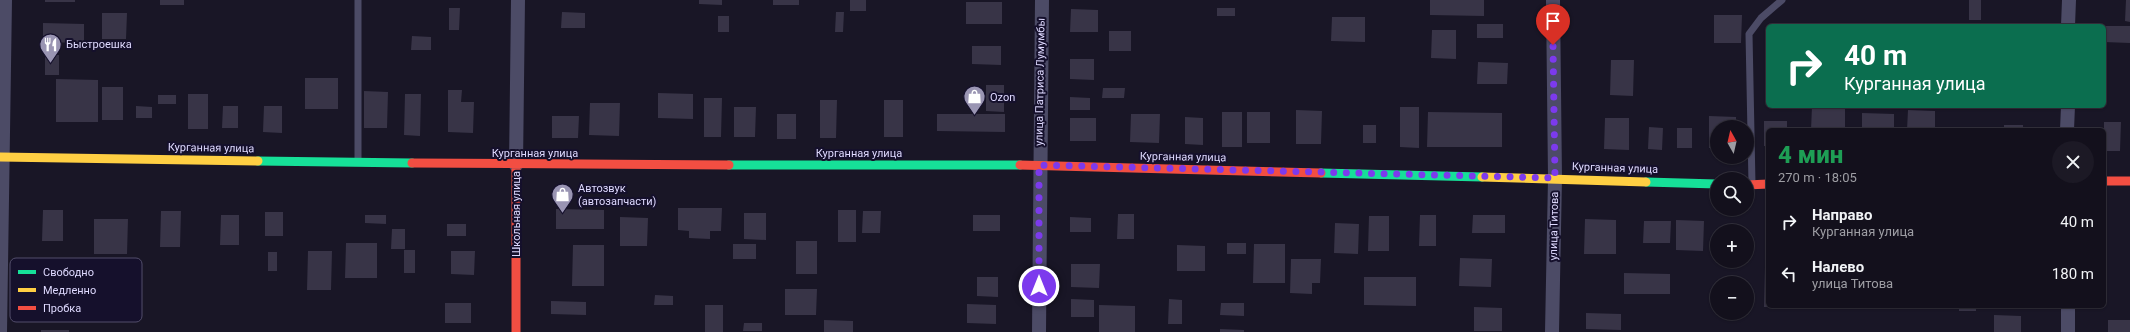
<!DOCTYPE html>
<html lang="ru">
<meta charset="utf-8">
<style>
:root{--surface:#13101c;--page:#1c1925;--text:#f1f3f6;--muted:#9d9da3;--line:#32303b}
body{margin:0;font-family:Roboto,sans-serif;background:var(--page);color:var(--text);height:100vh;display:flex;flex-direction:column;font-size:15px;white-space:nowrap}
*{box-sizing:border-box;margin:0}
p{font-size:13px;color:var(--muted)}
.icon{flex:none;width:22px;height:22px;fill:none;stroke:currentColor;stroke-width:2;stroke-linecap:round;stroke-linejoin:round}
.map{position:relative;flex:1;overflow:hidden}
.drawer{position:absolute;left:1766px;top:128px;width:340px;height:180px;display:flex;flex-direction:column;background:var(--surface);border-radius:6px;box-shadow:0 1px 3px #0004,0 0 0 1px var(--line)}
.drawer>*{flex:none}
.hud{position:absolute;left:1766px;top:24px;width:340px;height:84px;border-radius:6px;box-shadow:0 1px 3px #0004,0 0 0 1px var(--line);background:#0b6e4f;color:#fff;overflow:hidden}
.needle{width:26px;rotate:352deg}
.controls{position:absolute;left:1710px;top:120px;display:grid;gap:8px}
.controls a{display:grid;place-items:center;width:44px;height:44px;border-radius:50%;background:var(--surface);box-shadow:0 1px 3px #0004,0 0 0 1px var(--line);font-size:20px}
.pin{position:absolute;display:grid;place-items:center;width:34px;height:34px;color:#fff;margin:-41px -17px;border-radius:50% 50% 50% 0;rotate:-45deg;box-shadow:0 0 4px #0007}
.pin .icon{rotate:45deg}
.me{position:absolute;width:44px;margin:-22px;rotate:0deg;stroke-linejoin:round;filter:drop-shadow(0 0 3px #0008)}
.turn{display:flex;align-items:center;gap:14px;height:84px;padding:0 12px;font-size:18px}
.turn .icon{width:52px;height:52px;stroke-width:2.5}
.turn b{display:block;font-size:28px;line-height:34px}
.round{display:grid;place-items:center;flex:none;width:42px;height:42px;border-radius:21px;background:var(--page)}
.summary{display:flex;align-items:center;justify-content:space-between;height:68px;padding:0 12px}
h1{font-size:24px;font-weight:800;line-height:30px;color:#1e9e55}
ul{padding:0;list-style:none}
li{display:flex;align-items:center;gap:12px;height:52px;padding:0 12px}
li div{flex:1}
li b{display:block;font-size:15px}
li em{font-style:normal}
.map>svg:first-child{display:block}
.building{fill:#383447}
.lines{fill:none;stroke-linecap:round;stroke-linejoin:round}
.lane{stroke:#4c4b66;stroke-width:7}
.street{stroke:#4c4b66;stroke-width:14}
.fast{stroke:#16e098;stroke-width:9}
.slow{stroke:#ffcf43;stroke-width:9}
.jam{stroke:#f24e42;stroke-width:9}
.route{stroke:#7c3aed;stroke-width:7;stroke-dasharray:0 12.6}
.labels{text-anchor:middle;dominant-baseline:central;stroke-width:4;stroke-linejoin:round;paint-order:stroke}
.poi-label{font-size:11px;fill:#dfdaff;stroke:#15102c;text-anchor:start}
.street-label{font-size:11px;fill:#dfdaff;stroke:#15102c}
.key{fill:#15102c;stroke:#524d6b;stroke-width:1}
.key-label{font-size:11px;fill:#dfdaff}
</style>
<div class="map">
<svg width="2130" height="332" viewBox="0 0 2130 332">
<rect width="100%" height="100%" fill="#191626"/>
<!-- building -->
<path class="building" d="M45,0H75V2H45Z
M160,0H184V5H160Z
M699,0H722V5L699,4Z
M773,0H799V5H773Z
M850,0H866V11H850Z
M1430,0H1484V16L1430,15Z
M1969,0H1981V20H1969Z
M2126,0H2130V22L2125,21Z
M966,2H1002V24H966Z
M449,8H460L459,30H449Z
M1217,8H1235V16H1217Z
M1071,9L1098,10V32H1070Z
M562,12L585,13V28H561Z
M836,12H844L843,32H835Z
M102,13H127L126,39H102Z
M1714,15H1742L1741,43H1714Z
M718,16H729V32H718Z
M1332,17H1365V42L1331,41Z
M43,23L84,24V43L43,42Z
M1477,24H1503V38H1477Z
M2104,26H2130V43L2104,42Z
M1432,30H1456V59L1431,58Z
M1109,31H1131V51H1109Z
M412,36L431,37V50H411Z
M972,46H1001V65L972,64Z
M45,55H59V75H45Z
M1070,59H1094V80L1070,79Z
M1611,60H1634L1633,96L1610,95Z
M1478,62L1508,63L1507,84H1477Z
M305,78H338V109H305Z
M56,79L98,80V122H56Z
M986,85H1004V112L986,111Z
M102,87H123V120H102Z
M1103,88H1125L1124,98H1102Z
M448,90H462L461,102H474L473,133L448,132Z
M364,91L388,92L387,128H364Z
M658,93L693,94V119L658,118Z
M188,94H208V129H188Z
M405,94H421L420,136L404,135Z
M158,95H176V104H158Z
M1070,97L1090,98V110H1070Z
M704,98H722L721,137H704Z
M820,100H837L836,138H820Z
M884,100H903V137H884Z
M590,103H620L619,136L589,135Z
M136,106L152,107V118H136Z
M223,106H238V128H222Z
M264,106H282V133L263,132Z
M1812,106H1845V130H1811Z
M734,107H756L755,137H734Z
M1400,107H1419V148L1400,147Z
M1296,110L1322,111L1321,144H1296Z
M1908,110L1935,111V130H1907Z
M1222,112H1242V147H1222Z
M1247,112H1270V143H1247Z
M1428,112L1502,113V147H1427Z
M1862,113L1894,114V130H1862Z
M777,114H796V139H777Z
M937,114H1005V132L937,131Z
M1131,114H1160L1159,143L1130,142Z
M552,116H579L578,138H552Z
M1709,116L1736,117V127H1717V148H1709Z
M1185,117L1203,118V145L1185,144Z
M1070,118H1096V141H1070Z
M1605,118H1629V150L1604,149Z
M1764,121H1787V130H1768V146H1764Z
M2104,122H2121L2120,151H2104Z
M1363,125H1376V143H1363Z
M2004,125H2023V130H2004Z
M1649,127L1663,128L1662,150L1648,149Z
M1950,127H1968L1967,130H1950Z
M1677,128H1692V148H1677Z
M678,208H722L721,231H710V239L689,238V231L678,230Z
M556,209L604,210V229H556Z
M43,210H63V241H42Z
M838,210H856V242H838Z
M161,211H181L180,247H160Z
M863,211H881L880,233H862Z
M265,212H283V236H265Z
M744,213H766V240L744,239Z
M1118,214H1134V239H1117Z
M221,215H239V245H220Z
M365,215H386V224L365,223Z
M973,215H1000V231H973Z
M1420,215H1436V246H1419Z
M1473,215H1505V233H1472Z
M1369,216H1389V251H1368Z
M620,217L648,218L647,246H620Z
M1070,217L1091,218V232H1070Z
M94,219H128L127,254H94Z
M1585,219L1616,220V254H1584Z
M1676,220L1704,221L1703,251L1676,250Z
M1644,221H1671L1670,243H1643Z
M1335,223L1359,224L1358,254L1334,253Z
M447,224H466V236H447Z
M1730,227H1743V231H1730Z
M392,229H405V249H391Z
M796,241H817V274H796Z
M346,243H377V278H345Z
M1227,243H1246V254H1227Z
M733,244H756V259H733Z
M1254,244H1285V283H1253Z
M573,245H604V286H572Z
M1177,245L1205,246V271H1177Z
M404,250H415V273H404Z
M308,251H332L331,290H307Z
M451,251H475L474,275L451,274Z
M268,252H277V271H268Z
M1460,258L1492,259L1491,287L1459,286Z
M1291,259H1321L1320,283H1312V294L1290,293Z
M1071,264H1100L1099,288L1071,287Z
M1765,267H1768V307H1764Z
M1624,273L1670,274V294H1624Z
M977,277H998V297L977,296Z
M1364,277H1416V306L1364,305Z
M785,289H817L816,315H785Z
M655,295L673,296V305H654Z
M1071,299L1094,300V317H1071Z
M1169,299L1182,300V324H1168Z
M551,301L586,302V315L551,314Z
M445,303H471V323H445Z
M1221,303H1244V316L1220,315Z
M967,304L996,305V324L967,323Z
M705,305H723V332H705Z
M1099,305L1135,306V332H1099Z
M1959,306H1976V311H1959Z
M1474,307L1502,308V331H1474Z
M1586,313L1621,314V330L1586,329Z
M1994,315L2021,316V332H1994Z
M824,320L853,321V332H824Z
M2108,320H2130V332H2108Z
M744,323H762V331H743Z
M1220,329L1244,330V332H1220Z
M41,330H69V332H41Z"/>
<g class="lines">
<!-- lane -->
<path class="lane" d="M358,0V162
M1752,184L1749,34L1761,18L1782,0"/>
<!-- street -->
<path class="street" d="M2068,26L2069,0
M2067,130L2068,106
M516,165L518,0
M2068,306V332
M0,332L5,0
M1039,332L1042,0
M1552,332L1555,178L1553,0"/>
<!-- fast -->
<path class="fast" d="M258,161L412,163
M729,165H1020
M1321,173L1482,177
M1646,182L1717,184"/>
<!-- slow -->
<path class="slow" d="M0,157L258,161
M1482,177L1646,182"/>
<!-- jam -->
<path class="jam" d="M412,163L729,165
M516,165V332
M1020,165L1321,173
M2104,181H2130
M1747,185L1768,184"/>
</g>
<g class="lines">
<!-- route -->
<path class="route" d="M1039,286V165L1555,178L1553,45"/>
</g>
<!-- icons -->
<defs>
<symbol id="restaurant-pin" viewBox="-11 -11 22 30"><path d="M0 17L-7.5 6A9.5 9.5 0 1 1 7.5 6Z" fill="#9a95b3" stroke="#15102c"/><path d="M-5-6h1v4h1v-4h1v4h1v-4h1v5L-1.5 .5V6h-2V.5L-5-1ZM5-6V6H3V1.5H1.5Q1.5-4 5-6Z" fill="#fff"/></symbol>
<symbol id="shop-pin" viewBox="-11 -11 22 30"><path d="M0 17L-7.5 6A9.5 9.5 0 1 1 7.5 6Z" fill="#9a95b3" stroke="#15102c"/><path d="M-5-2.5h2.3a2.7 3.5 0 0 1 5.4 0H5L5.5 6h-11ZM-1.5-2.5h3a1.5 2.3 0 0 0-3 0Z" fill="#fff"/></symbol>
</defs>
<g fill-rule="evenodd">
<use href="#restaurant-pin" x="38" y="32" width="25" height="34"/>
<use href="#shop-pin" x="962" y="84" width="25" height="34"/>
<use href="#shop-pin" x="550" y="182" width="25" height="34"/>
</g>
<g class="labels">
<!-- poi labels -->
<g class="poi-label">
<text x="66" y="44">Быстроешка</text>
<text x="990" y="97">Ozon</text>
<text x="578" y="188">Автозвук<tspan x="578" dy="13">(автозапчасти)</tspan></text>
</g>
<!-- street labels -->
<g class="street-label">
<text transform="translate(1040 82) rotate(-89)">улица Патриса Лумумбы</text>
<text transform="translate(211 148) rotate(1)">Курганная улица</text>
<text x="535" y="153">Курганная улица</text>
<text x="859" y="153">Курганная улица</text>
<text transform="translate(1183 157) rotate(1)">Курганная улица</text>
<text transform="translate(1615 168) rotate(2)">Курганная улица</text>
<text transform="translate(516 214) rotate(-90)">Школьная улица</text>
<text transform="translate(1554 226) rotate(-89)">улица Титова</text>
</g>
</g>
<!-- legend -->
<rect x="10" y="258" width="132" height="64" rx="6" class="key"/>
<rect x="18" y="270" width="18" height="4" fill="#16e098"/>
<rect x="18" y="288" width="18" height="4" fill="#ffcf43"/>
<rect x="18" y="306" width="18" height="4" fill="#f24e42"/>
<g class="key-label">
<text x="43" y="276">Свободно</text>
<text x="43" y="294">Медленно</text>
<text x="43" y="312">Пробка</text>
</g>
</svg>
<div class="controls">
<a><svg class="needle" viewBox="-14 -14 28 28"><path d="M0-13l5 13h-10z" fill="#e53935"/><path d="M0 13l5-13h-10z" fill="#9d9da3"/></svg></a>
<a><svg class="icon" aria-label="search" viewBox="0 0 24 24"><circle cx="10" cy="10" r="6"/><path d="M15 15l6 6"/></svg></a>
<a>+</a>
<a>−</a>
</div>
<div class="pin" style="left:1553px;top:45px;background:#d93025"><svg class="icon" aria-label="arrive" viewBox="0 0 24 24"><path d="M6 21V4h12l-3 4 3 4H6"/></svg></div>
<svg class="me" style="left:1039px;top:286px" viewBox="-20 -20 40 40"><circle r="17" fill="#7c3aed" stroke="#fff" stroke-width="3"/><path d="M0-11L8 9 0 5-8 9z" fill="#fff"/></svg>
<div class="hud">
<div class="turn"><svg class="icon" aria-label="right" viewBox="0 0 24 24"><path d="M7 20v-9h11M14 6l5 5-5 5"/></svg><div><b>40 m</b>Курганная улица</div></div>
</div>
<section class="drawer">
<div class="summary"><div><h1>4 мин</h1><p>270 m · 18:05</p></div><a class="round"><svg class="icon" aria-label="close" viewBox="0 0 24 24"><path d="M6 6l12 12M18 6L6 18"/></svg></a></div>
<ul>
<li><svg class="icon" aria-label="right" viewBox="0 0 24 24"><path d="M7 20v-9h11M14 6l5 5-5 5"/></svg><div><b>Направо</b><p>Курганная улица</p></div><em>40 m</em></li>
<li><svg class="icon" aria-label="left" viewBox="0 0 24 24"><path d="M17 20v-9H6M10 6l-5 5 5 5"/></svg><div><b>Налево</b><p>улица Титова</p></div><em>180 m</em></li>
</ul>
</section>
</div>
